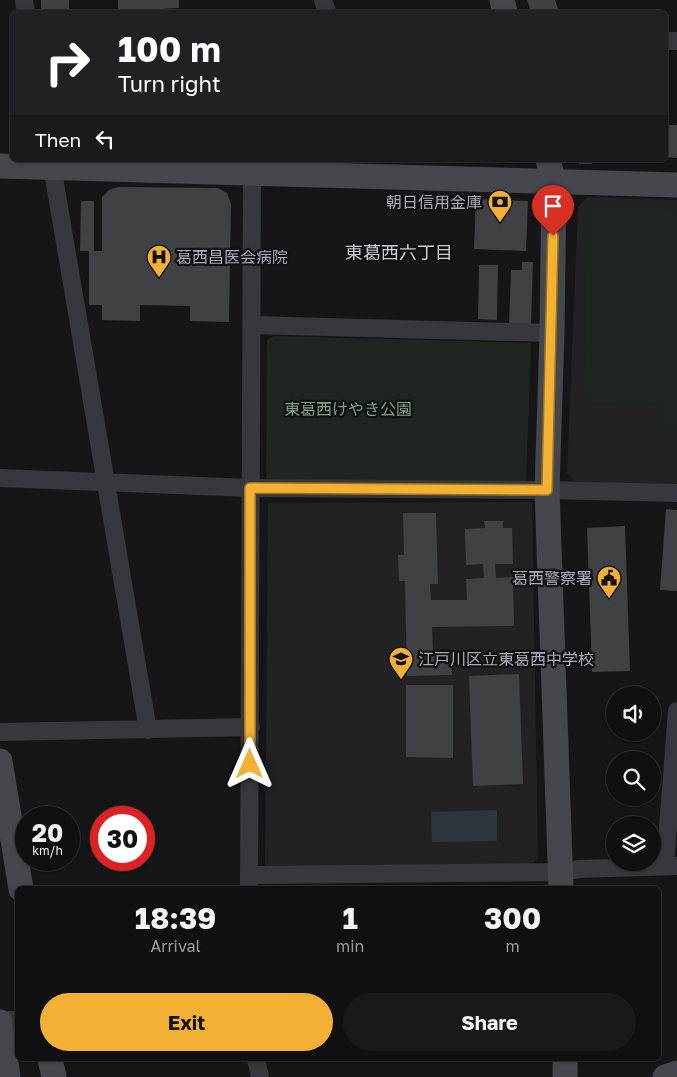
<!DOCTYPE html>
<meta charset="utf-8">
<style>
:root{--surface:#101012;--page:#19191b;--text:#f1f3f6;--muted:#9c9d9f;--line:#303032;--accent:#f2b134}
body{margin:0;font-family:"Golos Text","Noto Sans JP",sans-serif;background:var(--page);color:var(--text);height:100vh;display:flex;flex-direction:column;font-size:19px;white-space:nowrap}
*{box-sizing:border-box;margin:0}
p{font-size:16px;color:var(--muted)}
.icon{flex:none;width:28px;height:28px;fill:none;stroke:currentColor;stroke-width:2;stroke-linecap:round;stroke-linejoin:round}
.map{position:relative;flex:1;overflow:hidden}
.drawer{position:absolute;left:15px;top:886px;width:646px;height:175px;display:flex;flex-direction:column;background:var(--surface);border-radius:8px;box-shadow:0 1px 4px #0004,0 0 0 1px var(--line)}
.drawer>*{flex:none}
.hud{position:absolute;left:10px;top:10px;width:658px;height:152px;border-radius:8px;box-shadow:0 1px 4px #0004,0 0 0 1px var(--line);background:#202124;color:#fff;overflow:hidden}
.controls{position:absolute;left:606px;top:686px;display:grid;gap:10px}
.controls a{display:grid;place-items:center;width:55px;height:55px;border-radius:50%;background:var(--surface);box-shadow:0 1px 4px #0004,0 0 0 1px var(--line);font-size:25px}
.speed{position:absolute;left:15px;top:806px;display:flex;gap:10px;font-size:25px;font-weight:700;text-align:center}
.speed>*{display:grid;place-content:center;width:65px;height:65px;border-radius:50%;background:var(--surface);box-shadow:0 1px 4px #0004,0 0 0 1px var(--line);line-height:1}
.speed small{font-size:12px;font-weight:400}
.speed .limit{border:8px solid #d22;background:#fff;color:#111}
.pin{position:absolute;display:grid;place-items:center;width:42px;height:42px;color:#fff;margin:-51px -21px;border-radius:50% 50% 50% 0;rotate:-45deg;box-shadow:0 0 5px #0007}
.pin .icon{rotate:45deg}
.me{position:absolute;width:55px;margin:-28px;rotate:0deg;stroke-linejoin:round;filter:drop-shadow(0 0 4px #0008)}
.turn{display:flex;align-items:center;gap:18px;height:105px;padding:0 25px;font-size:22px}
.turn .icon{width:65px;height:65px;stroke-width:2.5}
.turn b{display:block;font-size:35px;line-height:42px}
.then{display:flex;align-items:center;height:48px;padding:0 25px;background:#0003;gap:10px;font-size:19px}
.eta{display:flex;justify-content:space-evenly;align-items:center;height:85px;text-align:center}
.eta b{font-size:30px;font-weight:700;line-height:35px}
.action{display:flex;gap:10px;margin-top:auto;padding:10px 25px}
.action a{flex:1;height:58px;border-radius:30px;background:var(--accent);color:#111;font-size:20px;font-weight:700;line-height:58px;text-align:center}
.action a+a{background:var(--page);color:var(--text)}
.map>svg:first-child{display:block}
.built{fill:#222225}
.green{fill:#1e261f}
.water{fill:#2c353c}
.building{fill:#404145}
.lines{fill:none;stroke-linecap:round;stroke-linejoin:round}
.street{stroke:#37383d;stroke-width:18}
.secondary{stroke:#45474d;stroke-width:25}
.route-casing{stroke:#9d7322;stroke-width:12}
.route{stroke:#f2b134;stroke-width:9}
.labels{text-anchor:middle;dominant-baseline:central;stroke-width:4.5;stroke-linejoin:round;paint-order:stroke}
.poi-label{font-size:16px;fill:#a8adb8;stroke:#111113;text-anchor:end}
.park-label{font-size:16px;fill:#7fa381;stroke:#111113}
.neighbourhood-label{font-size:18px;fill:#c9ccd4;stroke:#111113}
</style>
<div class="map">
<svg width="677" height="1077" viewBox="0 0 677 1077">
<rect width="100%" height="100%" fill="#161618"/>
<!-- built -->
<path class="built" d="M587,197L677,200V485L576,482L567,473L578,207Z
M532,502L538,858L531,865L265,866L268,503Z"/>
<!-- green -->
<path class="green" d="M587,206L677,209V430H659V403L584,402Z
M274,336L531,343L526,484L266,479L267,340Z"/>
<!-- water -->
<path class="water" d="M497,810V841L432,842L431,812Z"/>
<!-- building -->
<path class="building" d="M41,0H69V10H41Z
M118,0H179V8L118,11Z
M527,0H555L559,12H531Z
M665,125H677V158L665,157Z
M578,160H592V164H579Z
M118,187L218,188L227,193L231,204L229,322L190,321V306L140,305V321L102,320V305H89V251H80L81,201H94V251H102V197L109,190Z
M476,199L528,201L526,251L474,249Z
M522,262H533L531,325L509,324L511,270H522Z
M479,265H498L497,320L478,319Z
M666,509L677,510V591L660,590Z
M403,513H436L438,584H430L431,600H467L466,579L484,578L483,564L466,565L465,529L485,528L484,521H503V528H512L513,564H495L496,578L513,577L514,626L432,627L433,655L451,654L452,675L407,676L405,581H399L398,555H404Z
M625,526L630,671L592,672L587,528Z
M519,674L523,784L473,786L469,676Z
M406,685H453V758L406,757Z"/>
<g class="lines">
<!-- street -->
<path class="street" d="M24,0L26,12
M323,0L327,12
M665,41H677
M51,160L148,730
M252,325L552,333
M0,478L250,488L547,490L677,493
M0,732L251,727
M665,866L677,711
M249,875L560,872L579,869L677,866
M249,889L252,173
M0,1020H18
M256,1059L260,1077"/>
<!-- secondary -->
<path class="secondary" d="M502,0L505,12
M548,160L554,182L552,333L547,490L561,889
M0,166L677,185
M0,761L21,889
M0,1022L8,1077
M50,1059L54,1077
M565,1059V1077
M665,1077L677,1073"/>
</g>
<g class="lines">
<defs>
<path id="route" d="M250,764V488L547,490L553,236"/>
</defs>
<!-- route casing -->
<use href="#route" class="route-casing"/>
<!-- route -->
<use href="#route" class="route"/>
</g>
<!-- icons -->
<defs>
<symbol id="bank-pin" viewBox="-11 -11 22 30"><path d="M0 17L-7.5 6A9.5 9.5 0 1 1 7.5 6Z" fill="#f2b134" stroke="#111113"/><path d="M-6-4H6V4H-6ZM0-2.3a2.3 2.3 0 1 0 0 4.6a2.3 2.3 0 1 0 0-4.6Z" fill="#111"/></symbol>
<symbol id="hospital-pin" viewBox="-11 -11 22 30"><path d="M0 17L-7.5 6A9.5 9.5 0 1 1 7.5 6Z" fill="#f2b134" stroke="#111113"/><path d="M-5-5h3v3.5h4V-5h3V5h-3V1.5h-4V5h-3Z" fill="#111"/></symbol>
<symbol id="civic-pin" viewBox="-11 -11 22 30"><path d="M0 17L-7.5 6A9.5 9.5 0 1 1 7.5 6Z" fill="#f2b134" stroke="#111113"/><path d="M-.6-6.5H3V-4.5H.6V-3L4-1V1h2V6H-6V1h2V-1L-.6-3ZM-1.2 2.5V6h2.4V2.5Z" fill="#111"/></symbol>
<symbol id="school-pin" viewBox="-11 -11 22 30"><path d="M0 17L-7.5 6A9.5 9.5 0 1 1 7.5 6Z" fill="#f2b134" stroke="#111113"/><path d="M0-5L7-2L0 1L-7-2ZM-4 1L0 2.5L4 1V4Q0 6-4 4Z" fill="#111"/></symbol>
</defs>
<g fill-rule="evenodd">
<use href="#bank-pin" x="486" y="188" width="28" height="38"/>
<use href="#hospital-pin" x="145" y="243" width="28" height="38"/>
<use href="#civic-pin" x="595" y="564" width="28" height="38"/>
<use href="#school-pin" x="387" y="645" width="28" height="38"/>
</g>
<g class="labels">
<!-- poi labels -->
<g class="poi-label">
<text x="482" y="202">朝日信用金庫</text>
<text x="176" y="257" text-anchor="start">葛西昌医会病院</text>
<text x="592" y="578">葛西警察署</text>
<text x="418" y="659" text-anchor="start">江戸川区立東葛西中学校</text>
</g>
<!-- park labels -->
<g class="park-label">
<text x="348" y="409">東葛西けやき公園</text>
</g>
<!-- neighbourhood labels -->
<g class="neighbourhood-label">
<text x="399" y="252">東葛西六丁目</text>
</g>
</g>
</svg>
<div class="controls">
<a><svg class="icon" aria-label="sound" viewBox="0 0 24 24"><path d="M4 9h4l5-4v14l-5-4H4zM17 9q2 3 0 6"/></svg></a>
<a><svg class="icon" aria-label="search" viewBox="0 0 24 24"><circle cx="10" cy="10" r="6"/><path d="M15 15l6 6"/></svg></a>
<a><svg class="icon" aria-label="layers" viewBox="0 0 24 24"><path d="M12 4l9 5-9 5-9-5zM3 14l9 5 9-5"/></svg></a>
</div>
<div class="speed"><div>20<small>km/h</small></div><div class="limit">30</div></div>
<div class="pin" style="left:553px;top:236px;background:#d93025"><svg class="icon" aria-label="arrive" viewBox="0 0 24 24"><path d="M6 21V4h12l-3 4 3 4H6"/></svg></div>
<svg class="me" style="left:250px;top:764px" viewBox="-20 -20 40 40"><path d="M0-17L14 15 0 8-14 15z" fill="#f2b134" stroke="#fff" stroke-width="4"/></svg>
<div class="hud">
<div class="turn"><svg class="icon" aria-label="right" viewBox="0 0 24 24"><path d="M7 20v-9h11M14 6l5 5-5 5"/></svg><div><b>100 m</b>Turn right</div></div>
<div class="then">Then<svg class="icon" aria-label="left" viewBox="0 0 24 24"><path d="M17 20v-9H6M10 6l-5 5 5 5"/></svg></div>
</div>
<section class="drawer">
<div class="eta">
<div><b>18:39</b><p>Arrival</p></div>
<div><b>1</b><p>min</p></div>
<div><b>300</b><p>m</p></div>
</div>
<div class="action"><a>Exit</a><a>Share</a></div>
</section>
</div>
